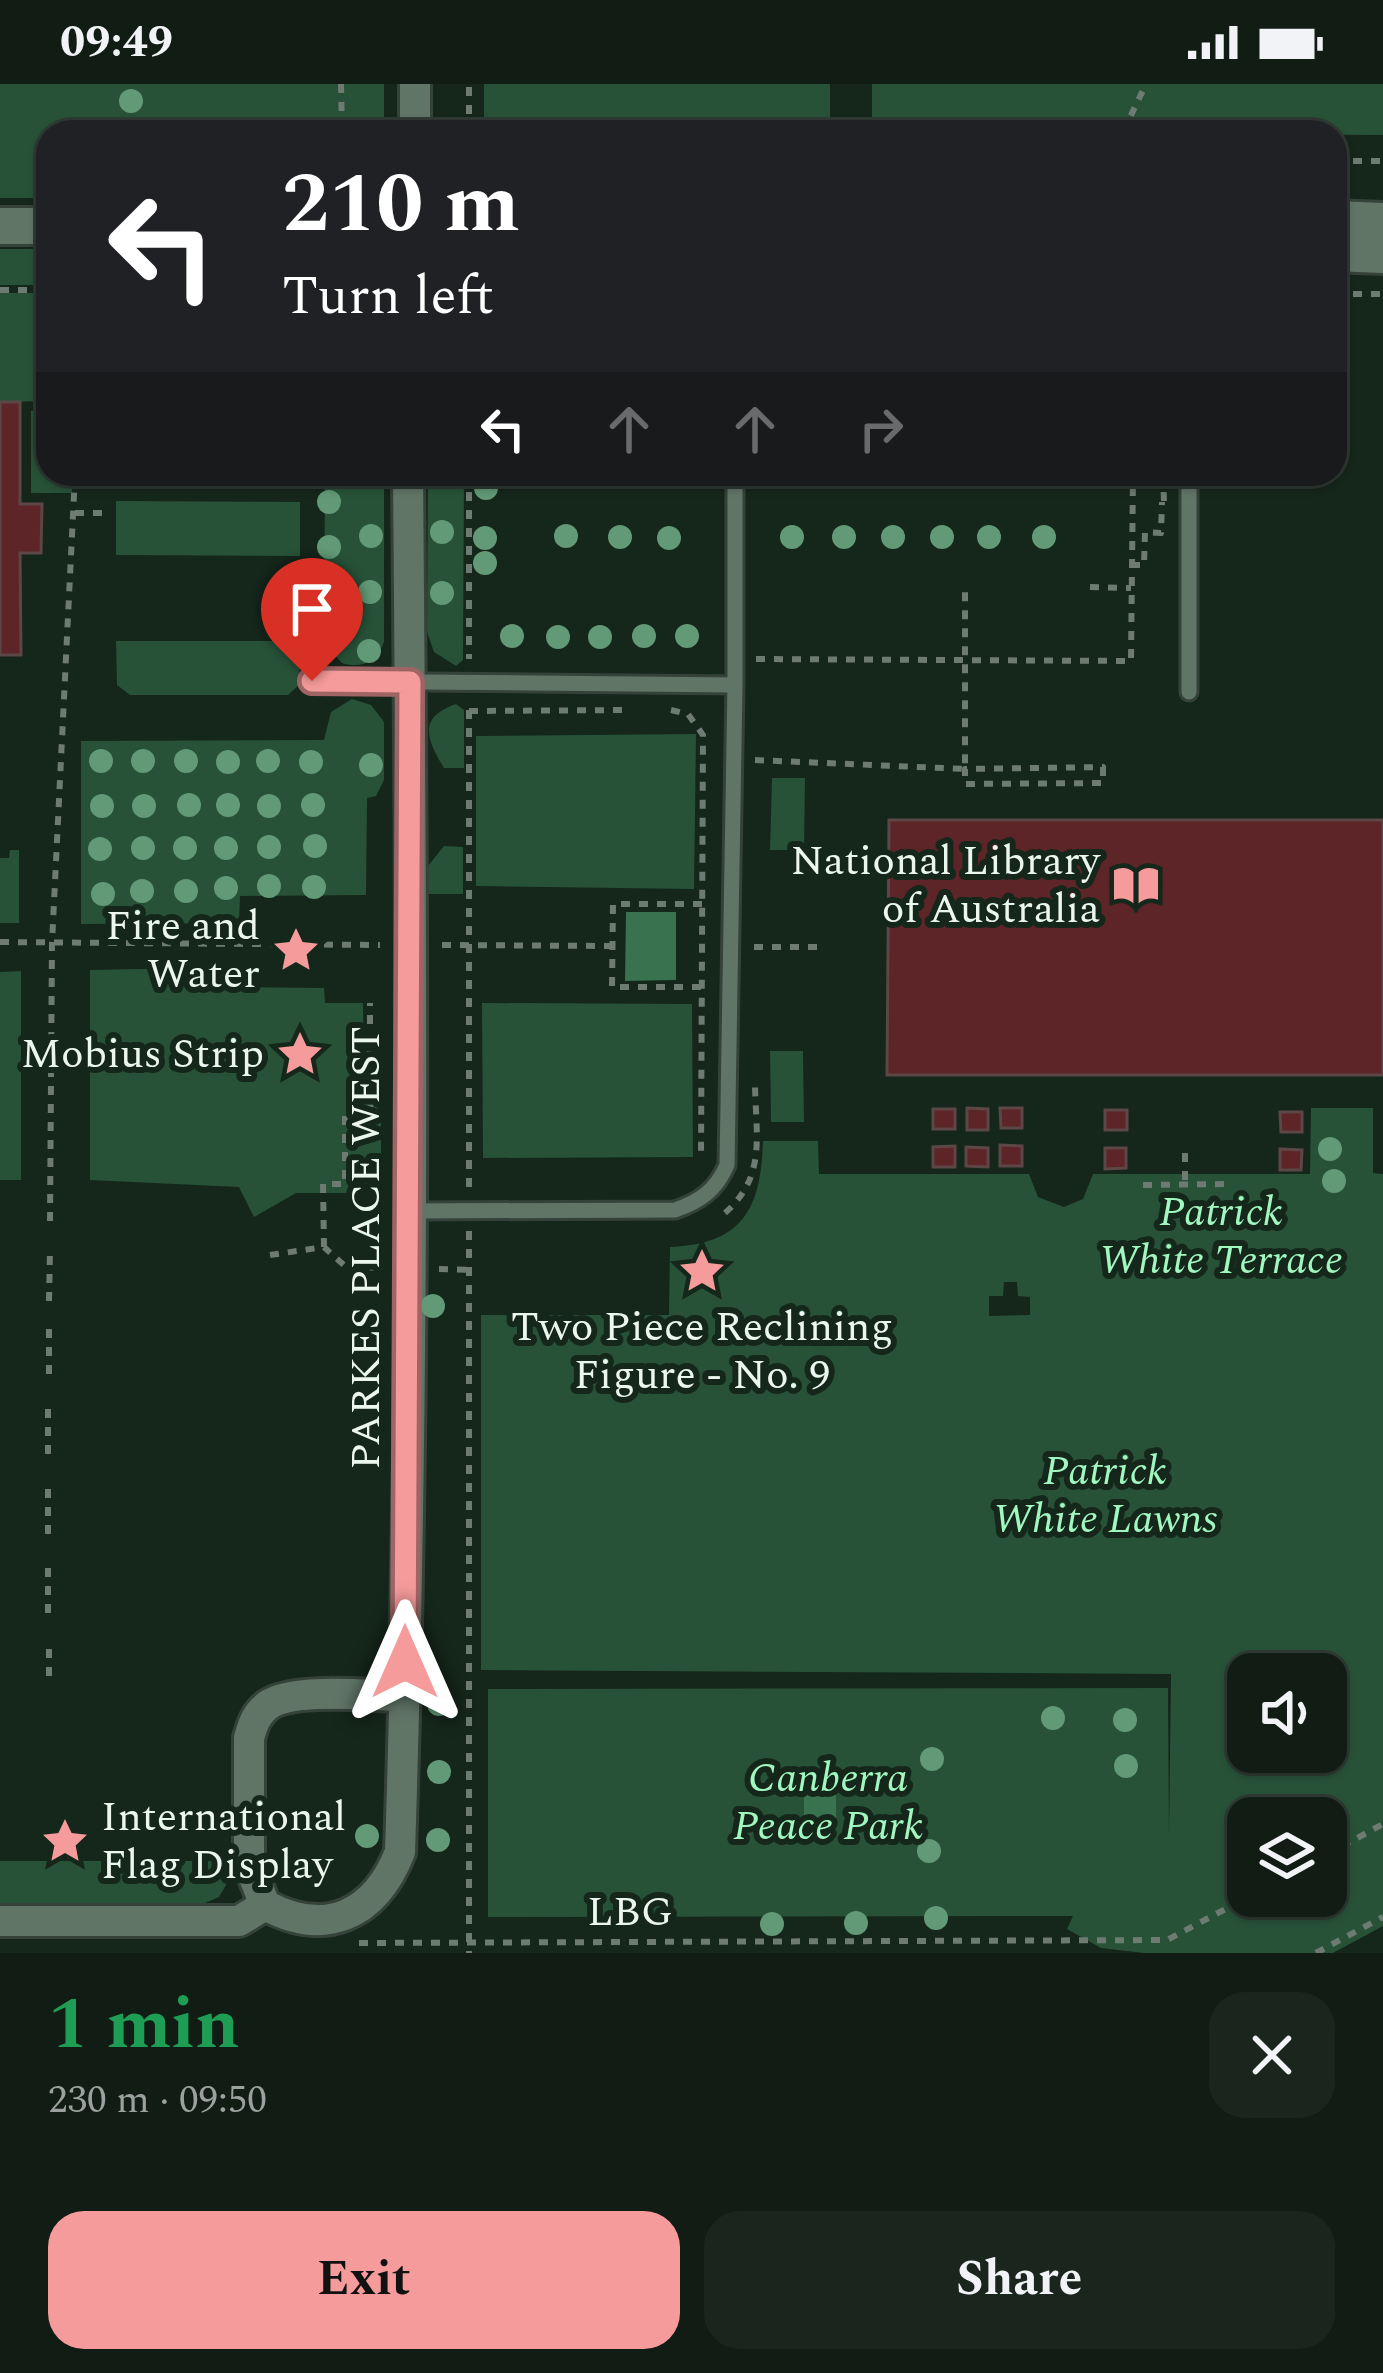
<!DOCTYPE html>
<meta charset="utf-8">
<style>
:root{--surface:#101c14;--page:#19251d;--text:#f1f3f6;--muted:#9ca1a0;--line:#303a34;--accent:#f59b9b}
body{margin:0;font-family:Spectral,serif;background:var(--page);color:var(--text);height:100vh;display:flex;flex-direction:column;font-size:45px;white-space:nowrap}
*{box-sizing:border-box;margin:0}
p{font-size:39px;color:var(--muted)}
.icon{flex:none;width:66px;height:66px;fill:none;stroke:currentColor;stroke-width:2;stroke-linecap:round;stroke-linejoin:round}
.map{position:relative;height:1869px;overflow:hidden}
.sheet{display:flex;flex-direction:column;background:var(--surface);flex:1}
.sheet>*{flex:none}
.banner{position:absolute;left:36px;top:36px;width:1311px;height:366px;border-radius:36px;box-shadow:0 3px 9px #0004,0 0 0 3px var(--line);background:#202124;color:#fff;overflow:hidden}
.buttons{position:absolute;left:1227px;top:1569px;display:grid;gap:24px}
.buttons a{display:grid;place-items:center;width:120px;height:120px;border-radius:24px;background:var(--surface);box-shadow:0 3px 9px #0004,0 0 0 3px var(--line);font-size:60px}
.pin{position:absolute;display:grid;place-items:center;width:102px;height:102px;color:#fff;margin:-123px -51px;border-radius:50% 50% 50% 0;rotate:-45deg;box-shadow:0 0 12px #0007}
.pin .icon{rotate:45deg}
.me{position:absolute;width:132px;margin:-66px;rotate:0deg;stroke-linejoin:round;filter:drop-shadow(0 0 9px #0008)}
.turn{display:flex;align-items:center;gap:42px;height:252px;padding:0 48px;font-size:54px}
.turn .icon{width:156px;height:156px;stroke-width:2.5}
.turn b{display:block;font-size:84px;line-height:102px}
.lanes{display:flex;align-items:center;height:114px;padding:0 48px;background:#0003;justify-content:center;gap:60px;direction:ltr}
.lanes .off{opacity:.35}
.round{display:grid;place-items:center;flex:none;width:126px;height:126px;border-radius:36px;background:var(--page)}
.summary{display:flex;align-items:center;justify-content:space-between;height:204px;padding:0 48px}
h1{font-size:72px;font-weight:700;line-height:90px;color:#1e9e55}
.primary-button{display:flex;gap:24px;margin-top:auto;padding:24px 48px}
.primary-button a{flex:1;height:138px;border-radius:36px;background:var(--accent);color:#111;font-size:48px;font-weight:700;line-height:138px;text-align:center}
.primary-button a+a{background:var(--page);color:var(--text)}
.status{display:flex;justify-content:space-between;align-items:center;height:84px;padding:0 60px;background:var(--surface);direction:ltr}
.status svg{height:33px;fill:currentColor}
.map>svg:first-child{display:block}
.green{fill:#275238;fill-rule:evenodd}
.water{fill:#38724f}
.building{fill:#5d2527;stroke:#5d4646;stroke-width:3}
.lines{fill:none;stroke-linecap:round;stroke-linejoin:round}
.lane-casing{stroke:#354239;stroke-width:21}
.street-casing{stroke:#354239;stroke-width:36}
.secondary-casing{stroke:#354239;stroke-width:42}
.path{stroke:#6d7b72;stroke-width:6;stroke-dasharray:9 9;stroke-linecap:butt}
.lane{stroke:#617567;stroke-width:15}
.street{stroke:#617567;stroke-width:30}
.secondary{stroke:#617567;stroke-width:36}
.tree{fill:#629976}
.route-casing{stroke:#9f6565;stroke-width:30}
.route{stroke:#f59b9b;stroke-width:21}
.labels{text-anchor:middle;dominant-baseline:central;stroke-width:12;stroke-linejoin:round;paint-order:stroke}
.poi-label{font-size:42px;fill:#ebf6ee;stroke:#15261b;text-anchor:end}
.park-label{font-size:42px;font-style:italic;fill:#a1f7c0;stroke:#15261b}
.street-label{font-size:42px;fill:#ebf6ee;stroke:#15261b}
</style>
<div class="status"><b>09:49</b><svg viewBox="0 0 49 12"><path d="M0 12V9h3v3zM5 12V6h3v6zM10 12V3h3v9zM15 12V0h3v12zM26 1h20v11H26zM47 4h2v5h-2z"/></svg></div>
<div class="map">
<svg width="1383" height="1869" viewBox="0 0 1383 1869">
<rect width="100%" height="100%" fill="#15261b"/>
<!-- green -->
<path class="green" d="M0,0H384V48H48V114H0Z
M484,0H830V48H484Z
M872,0H1383V51L872,48Z
M0,165H48V201H0Z
M0,209H48V317L0,318Z
M31,327H48V390H72V409H31Z
M325,390H384V558C376,578 362,585 342,579L328,564L324,554Z
M428,390H464L463,576L456,582L434,568L427,548Z
M116,417L300,418V472L116,471Z
M116,557H301L299,601L288,611H130L117,601Z
M352,615L371,621L384,638V696L376,712L367,714L366,811L240,812L239,839L81,840V657L324,656L331,628Z
M456,620L464,626V684H444C428,657 416,634 456,620Z
M696,650L694,805L476,802V652Z
M772,694H805L804,766H770Z
M444,762L463,763V810H427L428,782Z
M10,766H19V839H0V774H9Z
M239,883L240,903L324,904L325,919H363L364,1008L381,1028V1087L371,1102L351,1109H296L254,1133L239,1103L90,1096V886Z
M21,887V1096H0V888Z
M482,919L692,920L693,1073L483,1074Z
M770,967H803L804,1038H771Z
M1311,1024H1373V1089L1383,1090V1842L1333,1869H1144L1101,1864L1067,1845L1073,1832L488,1833V1605L1168,1604L1169,1753L1171,1590L481,1586V1231H669L670,1163C742,1160 761,1126 763,1057H818L819,1090H1029L1038,1113L1064,1123L1083,1115L1093,1090H1310ZM1004,1198H1017L1018,1212L1030,1213V1231L989,1232V1212H1003ZM1248,1590H1326V1668H1248ZM1248,1734H1326V1812H1248Z
M0,1777H236L237,1782L219,1813L191,1825L0,1823Z"/>
<!-- water -->
<path class="water" d="M626,828H676V896L625,897Z
M804,1711H836V1743H804Z"/>
<!-- building -->
<path class="building" d="M0,318H20V420H42L41,469H20L21,571H0Z
M889,736H1383V991H887Z
M967,1024L988,1025V1046H967Z
M1000,1024H1022V1044H1001Z
M933,1025H955V1045H933Z
M1105,1026H1127V1046H1105Z
M1280,1028H1302V1048H1281Z
M1000,1061L1022,1062V1082H1000Z
M955,1062V1083H933V1063Z
M966,1063L988,1064V1083L966,1082Z
M1105,1064H1126V1084L1105,1085Z
M1280,1065L1302,1066L1301,1086H1280Z"/>
<g class="lines">
<defs>
<path id="lane" d="M312,597L735,601L727,1081C716,1106 701,1117 675,1126L409,1127
M735,601V390
M1189,608V390"/>
<path id="street" d="M415,48V0
M265,1821C326,1854 375,1831 400,1768C415,1309 412,849 408,390
M265,1821L249,1781V1654C253,1640 256,1630 268,1621C295,1603 371,1612 405,1612
M0,1837H239L265,1821"/>
<path id="secondary" d="M1335,135L1383,137
M0,142H48
M1335,169L1383,171"/>
</defs>
<!-- lane casing -->
<use href="#lane" class="lane-casing"/>
<!-- street casing -->
<use href="#street" class="street-casing"/>
<!-- secondary casing -->
<use href="#secondary" class="secondary-casing"/>
<!-- path -->
<path class="path" d="M341,0L342,48
M469,48V0
M1123,48L1146,0
M1335,77H1383
M0,206H48
M1335,210H1383
M469,390V575
M1163,390L1164,418
M75,429H104
M1131,481H1144L1145,448L1161,449L1162,418
M1090,503L1131,504
M756,575L1131,577L1133,390
M671,626L688,630L703,651L701,1074
M469,627L628,626
M755,676L965,685V503
M1103,683V699L965,700V685Z
M702,820H613L612,903H702
M0,858L380,861
M442,861L613,862
M754,863H819
M1185,1069V1101
M1143,1101L1227,1100
M469,1103V619
M725,1129C768,1091 755,1049 755,997
M50,1137L52,859L75,390
M469,1147V1869
M324,1163L323,1100H345V1025H370V919
M270,1171L324,1163L346,1183L384,1184
M439,1185L470,1186
M49,1217L50,1166
M49,1245V1297
M48,1325V1376
M48,1405V1456
M48,1484V1536
M49,1565V1592
M1326,1771L1383,1740
M359,1859L1167,1856L1250,1812
M1316,1869L1383,1833"/>
<!-- lane -->
<use href="#lane" class="lane"/>
<!-- street -->
<use href="#street" class="street"/>
<!-- secondary -->
<use href="#secondary" class="secondary"/>
</g>
<!-- trees -->
<g class="tree">
<circle cx="131" cy="17" r="12"/>
<circle cx="486" cy="404" r="12"/>
<circle cx="329" cy="418" r="12"/>
<circle cx="442" cy="448" r="12"/>
<circle cx="371" cy="452" r="12"/>
<circle cx="566" cy="452" r="12"/>
<circle cx="620" cy="453" r="12"/>
<circle cx="792" cy="453" r="12"/>
<circle cx="844" cy="453" r="12"/>
<circle cx="893" cy="453" r="12"/>
<circle cx="942" cy="453" r="12"/>
<circle cx="989" cy="453" r="12"/>
<circle cx="1044" cy="453" r="12"/>
<circle cx="485" cy="454" r="12"/>
<circle cx="669" cy="454" r="12"/>
<circle cx="329" cy="463" r="12"/>
<circle cx="485" cy="479" r="12"/>
<circle cx="329" cy="491" r="12"/>
<circle cx="370" cy="508" r="12"/>
<circle cx="442" cy="509" r="12"/>
<circle cx="330" cy="520" r="12"/>
<circle cx="512" cy="552" r="12"/>
<circle cx="644" cy="552" r="12"/>
<circle cx="687" cy="552" r="12"/>
<circle cx="558" cy="553" r="12"/>
<circle cx="600" cy="553" r="12"/>
<circle cx="369" cy="567" r="12"/>
<circle cx="101" cy="677" r="12"/>
<circle cx="143" cy="677" r="12"/>
<circle cx="186" cy="677" r="12"/>
<circle cx="268" cy="677" r="12"/>
<circle cx="228" cy="678" r="12"/>
<circle cx="311" cy="678" r="12"/>
<circle cx="371" cy="681" r="12"/>
<circle cx="189" cy="721" r="12"/>
<circle cx="228" cy="721" r="12"/>
<circle cx="313" cy="721" r="12"/>
<circle cx="102" cy="722" r="12"/>
<circle cx="144" cy="722" r="12"/>
<circle cx="269" cy="722" r="12"/>
<circle cx="315" cy="762" r="12"/>
<circle cx="269" cy="763" r="12"/>
<circle cx="143" cy="764" r="12"/>
<circle cx="185" cy="764" r="12"/>
<circle cx="226" cy="764" r="12"/>
<circle cx="100" cy="765" r="12"/>
<circle cx="269" cy="802" r="12"/>
<circle cx="314" cy="803" r="12"/>
<circle cx="226" cy="804" r="12"/>
<circle cx="142" cy="807" r="12"/>
<circle cx="186" cy="807" r="12"/>
<circle cx="103" cy="810" r="12"/>
<circle cx="1330" cy="1065" r="12"/>
<circle cx="1334" cy="1097" r="12"/>
<circle cx="433" cy="1222" r="12"/>
<circle cx="439" cy="1620" r="12"/>
<circle cx="1053" cy="1634" r="12"/>
<circle cx="1125" cy="1636" r="12"/>
<circle cx="932" cy="1675" r="12"/>
<circle cx="1126" cy="1682" r="12"/>
<circle cx="439" cy="1688" r="12"/>
<circle cx="367" cy="1752" r="12"/>
<circle cx="438" cy="1756" r="12"/>
<circle cx="929" cy="1767" r="12"/>
<circle cx="936" cy="1834" r="12"/>
<circle cx="856" cy="1839" r="12"/>
<circle cx="772" cy="1840" r="12"/>
</g>
<g class="lines">
<defs>
<path id="route" d="M312,597L410,598L405,1578"/>
</defs>
<!-- route casing -->
<use href="#route" class="route-casing"/>
<!-- route -->
<use href="#route" class="route"/>
</g>
<!-- icons -->
<defs>
<symbol id="library-bare" viewBox="-9 -9 18 18"><path d="M-6-4Q-3-5.5-.7-3.5V5Q-3 3-6 4ZM6-4Q3-5.5 .7-3.5V5Q3 3 6 4Z" fill="#f59b9b" stroke="#15261b" stroke-width="2.5" paint-order="stroke"/></symbol>
<symbol id="sight-bare" viewBox="-9 -9 18 18"><path d="M0-6L1.8-2.2L6-1.7L2.9 1.2L3.7 5.4L0 3.3L-3.7 5.4L-2.9 1.2L-6-1.7L-1.8-2.2Z" fill="#f59b9b" stroke="#15261b" stroke-width="2.5" paint-order="stroke"/></symbol>
</defs>
<g fill-rule="evenodd">
<use href="#library-bare" x="1103" y="768" width="66" height="66"/>
<use href="#sight-bare" x="263" y="833" width="66" height="66"/>
<use href="#sight-bare" x="267" y="937" width="66" height="66"/>
<use href="#sight-bare" x="669" y="1154" width="66" height="66"/>
<use href="#sight-bare" x="32" y="1724" width="66" height="66"/>
</g>
<g class="labels">
<!-- poi labels -->
<g class="poi-label">
<text x="1100" y="777">National Library<tspan x="1100" dy="48">of Australia</tspan></text>
<text x="260" y="842">Fire and<tspan x="260" dy="48">Water</tspan></text>
<text x="264" y="970">Mobius Strip</text>
<text x="702" y="1243" text-anchor="middle">Two Piece Reclining<tspan x="702" dy="48">Figure - No. 9</tspan></text>
<text x="101" y="1733" text-anchor="start">International<tspan x="101" dy="48">Flag Display</tspan></text>
</g>
<!-- park labels -->
<g class="park-label">
<text x="1221" y="1128">Patrick<tspan x="1221" dy="48">White Terrace</tspan></text>
<text x="1105" y="1387">Patrick<tspan x="1105" dy="48">White Lawns</tspan></text>
<text x="828" y="1694">Canberra<tspan x="828" dy="48">Peace Park</tspan></text>
</g>
<!-- street labels -->
<g class="street-label">
<text transform="translate(366 1164) rotate(-90)">PARKES PLACE WEST</text>
<text x="630" y="1828">LBG</text>
</g>
</g>
</svg>
<div class="buttons">
<a><svg class="icon" aria-label="sound" viewBox="0 0 24 24"><path d="M4 9h4l5-4v14l-5-4H4zM17 9q2 3 0 6"/></svg></a>
<a><svg class="icon" aria-label="layers" viewBox="0 0 24 24"><path d="M12 4l9 5-9 5-9-5zM3 14l9 5 9-5"/></svg></a>
</div>
<div class="pin" style="left:312px;top:597px;background:#d93025"><svg class="icon" aria-label="arrive" viewBox="0 0 24 24"><path d="M6 21V4h12l-3 4 3 4H6"/></svg></div>
<svg class="me" style="left:405px;top:1578px" viewBox="-20 -20 40 40"><path d="M0-17L14 15 0 8-14 15z" fill="#f59b9b" stroke="#fff" stroke-width="4"/></svg>
<div class="banner">
<div class="turn"><svg class="icon" aria-label="left" viewBox="0 0 24 24"><path d="M17 20v-9H6M10 6l-5 5 5 5"/></svg><div><b>210 m</b>Turn left</div></div>
<div class="lanes"><svg class="icon" aria-label="left" viewBox="0 0 24 24"><path d="M17 20v-9H6M10 6l-5 5 5 5"/></svg><svg class="icon off" aria-label="ahead" viewBox="0 0 24 24"><path d="M12 20V5M6 11l6-6 6 6"/></svg><svg class="icon off" aria-label="ahead" viewBox="0 0 24 24"><path d="M12 20V5M6 11l6-6 6 6"/></svg><svg class="icon off" aria-label="right" viewBox="0 0 24 24"><path d="M7 20v-9h11M14 6l5 5-5 5"/></svg></div>
</div>
</div>
<section class="sheet">
<div class="summary"><div><h1>1 min</h1><p>230 m · 09:50</p></div><a class="round"><svg class="icon" aria-label="close" viewBox="0 0 24 24"><path d="M6 6l12 12M18 6L6 18"/></svg></a></div>
<div class="primary-button"><a>Exit</a><a>Share</a></div>
</section>
